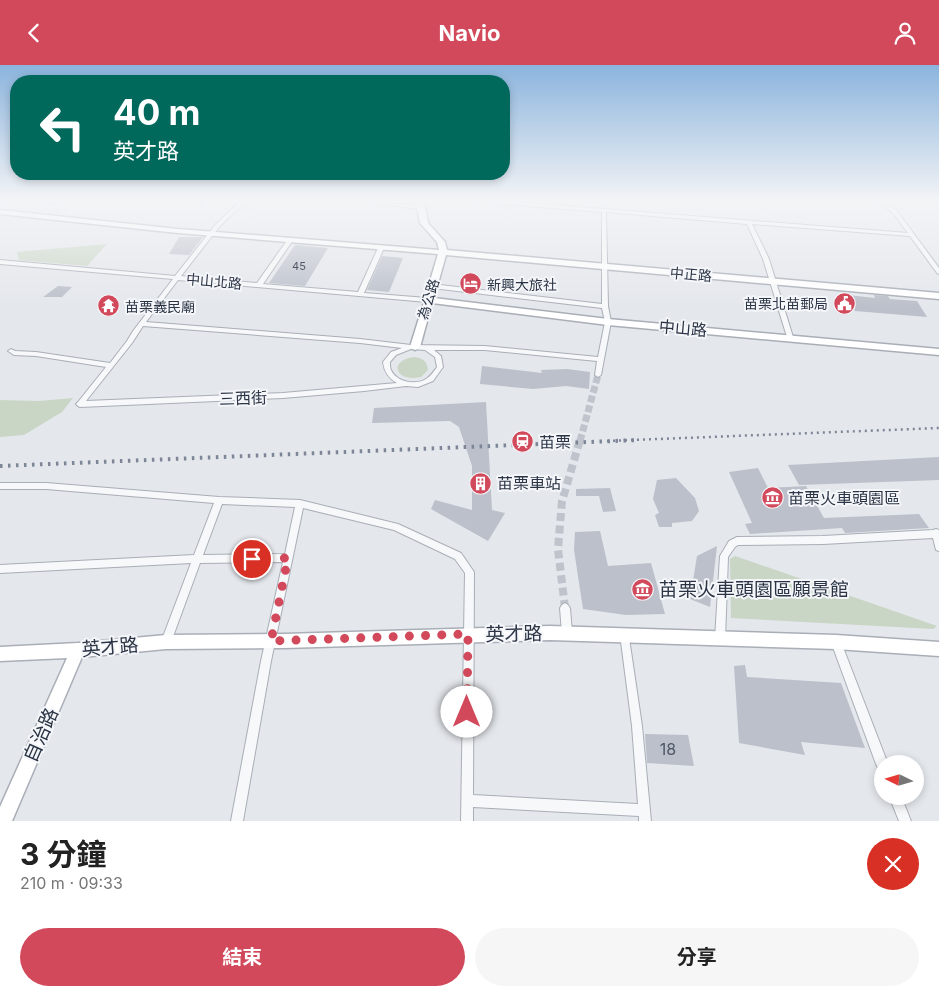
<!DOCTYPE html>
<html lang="zh-TW">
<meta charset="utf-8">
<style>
:root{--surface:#fff;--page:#f6f6f6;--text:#222;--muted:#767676;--accent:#d1495b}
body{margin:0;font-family:Inter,"Noto Sans TC",sans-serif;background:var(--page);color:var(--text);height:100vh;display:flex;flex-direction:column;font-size:19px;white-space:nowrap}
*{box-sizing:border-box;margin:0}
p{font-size:16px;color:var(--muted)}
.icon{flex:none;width:28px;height:28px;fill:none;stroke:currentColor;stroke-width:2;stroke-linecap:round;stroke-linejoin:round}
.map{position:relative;height:756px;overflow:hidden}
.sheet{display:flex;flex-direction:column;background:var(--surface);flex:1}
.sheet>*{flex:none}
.banner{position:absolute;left:10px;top:10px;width:500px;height:105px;border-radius:20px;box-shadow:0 2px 8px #0003;background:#00695c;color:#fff;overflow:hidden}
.needle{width:32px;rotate:275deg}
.controls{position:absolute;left:874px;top:690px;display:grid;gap:10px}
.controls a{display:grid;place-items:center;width:50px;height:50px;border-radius:50%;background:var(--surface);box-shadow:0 2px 8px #0003;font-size:25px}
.pin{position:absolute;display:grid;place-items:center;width:42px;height:42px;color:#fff;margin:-21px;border:2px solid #fff;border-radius:50%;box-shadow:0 1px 5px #0007}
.me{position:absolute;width:55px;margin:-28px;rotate:0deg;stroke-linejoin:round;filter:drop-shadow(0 0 4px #0008)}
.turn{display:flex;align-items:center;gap:18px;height:105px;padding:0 20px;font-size:22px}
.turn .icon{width:65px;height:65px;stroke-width:2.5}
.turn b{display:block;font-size:35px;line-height:42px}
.round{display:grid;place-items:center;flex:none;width:52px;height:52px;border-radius:26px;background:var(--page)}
.headline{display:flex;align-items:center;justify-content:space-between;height:85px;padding:0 20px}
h1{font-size:30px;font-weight:700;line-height:38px}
.button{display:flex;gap:10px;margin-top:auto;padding:10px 20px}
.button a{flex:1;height:58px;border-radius:30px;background:var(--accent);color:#fff;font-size:20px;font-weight:700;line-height:58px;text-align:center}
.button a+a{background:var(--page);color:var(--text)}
header{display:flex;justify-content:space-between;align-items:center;height:65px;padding:0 20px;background:var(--accent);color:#fff;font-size:22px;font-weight:700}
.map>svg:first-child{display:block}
.green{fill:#c9d6c5}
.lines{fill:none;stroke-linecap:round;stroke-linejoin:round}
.stream{stroke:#9fb4cc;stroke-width:2.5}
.building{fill:#bbc0ca}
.street-tunnel-far1{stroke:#bfc3cb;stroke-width:7;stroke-dasharray:7 3;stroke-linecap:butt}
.street-tunnel{stroke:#bfc3cb;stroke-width:8;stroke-dasharray:8 4.5;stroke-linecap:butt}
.street-casing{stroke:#a9aeb7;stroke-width:2}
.secondary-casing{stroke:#a9aeb7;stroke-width:3}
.street{fill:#f7f8fa;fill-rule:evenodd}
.secondary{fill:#fff;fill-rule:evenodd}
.rail-far1{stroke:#7d8696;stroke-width:2.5;stroke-dasharray:2 4;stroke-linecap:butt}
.rail{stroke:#7d8696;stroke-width:4;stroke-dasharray:2.5 5.5;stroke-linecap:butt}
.route{stroke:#d1495b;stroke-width:9;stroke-dasharray:0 16.2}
.labels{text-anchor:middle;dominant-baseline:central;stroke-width:4;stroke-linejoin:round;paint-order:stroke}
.far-number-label{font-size:11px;fill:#4f5766}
.far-street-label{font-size:14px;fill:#2b3445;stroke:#f4f6f9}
.far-poi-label{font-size:14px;fill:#2b3445;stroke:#f4f6f9;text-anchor:start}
.street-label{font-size:16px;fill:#2b3445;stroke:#f4f6f9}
.poi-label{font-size:16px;fill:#2b3445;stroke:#f4f6f9;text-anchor:start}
.near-number-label{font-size:16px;fill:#4f5766}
.near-poi-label{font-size:19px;fill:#2b3445;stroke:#f4f6f9;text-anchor:start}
.near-street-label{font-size:19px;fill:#2b3445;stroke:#f4f6f9}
</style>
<header><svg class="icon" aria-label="back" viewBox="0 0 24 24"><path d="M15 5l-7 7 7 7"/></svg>Navio<svg class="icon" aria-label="person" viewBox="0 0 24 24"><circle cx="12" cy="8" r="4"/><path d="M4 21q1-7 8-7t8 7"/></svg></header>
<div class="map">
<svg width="939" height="756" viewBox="0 0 939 756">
<rect width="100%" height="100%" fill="#e4e7ec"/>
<!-- green -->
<path class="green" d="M107,179L87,201L19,195L17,187Z
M414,292C423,293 427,296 428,305L421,312C396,318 387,296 414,292Z
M73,333L62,347L24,370L0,372V335L39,336Z
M735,491L937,561L933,564L731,553L730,494Z"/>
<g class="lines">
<!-- stream -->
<path class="stream" d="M202,136L203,140
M48,139L66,136"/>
</g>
<!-- building -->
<path class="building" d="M179,172H203L189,190L169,189Z
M295,180L328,183L305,221L269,218Z
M382,191L403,193L389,227L367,225Z
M58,221L72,222L62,232H43Z
M847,230L875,233L874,230L888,231L890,234L917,236L927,252L855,246Z
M482,301L542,308L541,305L567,304L590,307L589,324L566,321L533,324L480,319Z
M486,337L492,445L505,448L488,476L431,444L435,435L472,445V401L459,362L450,356L372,358L374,343Z
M939,392V415L799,420L788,400Z
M758,403L768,423L806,421L824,453L919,449L929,463L845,468L842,463L750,469L745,459L752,458L729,407Z
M676,413L695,433L699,446L692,456L672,458V462H659L655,450L659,448L653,434L657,415Z
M610,423L616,446L603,447L599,431H576V424Z
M600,466L608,501L651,498L665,549L626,550L583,544L574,485L575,467Z
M717,481L710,542L690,534L697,491Z
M745,600L747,612L841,618L865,683L801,677L805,690L739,678L734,601Z
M645,669L688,670L694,701L647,698Z"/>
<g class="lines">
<!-- street-tunnel-far1 -->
<path class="street-tunnel-far1" d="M580,376L598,310"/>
<!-- street-tunnel -->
<path class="street-tunnel" d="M565,543L558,484L562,436L580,375"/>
<defs>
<path id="street" d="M0,136H4L0,138Z
M241,136H246L220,161L181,211L257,218L288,174L290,173L293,175L263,219L358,227L378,183L381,181L384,183L364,228L427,233L430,235L427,237L178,215L146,257L360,274L411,280L485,281L598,292L605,257L602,243L432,223L429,221L432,219L602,239V147L479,137L477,136H498L604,144L908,168L893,148L887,143L873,136C882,136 889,140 897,146L939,203V209L937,208L910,171L752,159L769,194L793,272L790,274L787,272L763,194L747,159L606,147L608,241L611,257L601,310L598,312L595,310L597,296L485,285H434L441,291L443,302L433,316L418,322L406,321L364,326L283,333L80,342L78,341L76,339L78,337L106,302L36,291L14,290L8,286L11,284L15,286L36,287L110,298L127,276L133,266L173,214L0,199V195L175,211L216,159ZM143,261L360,278L402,283L391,287L383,297C384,306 388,313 397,318L283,328L86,336L132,278ZM411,284L425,285L435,292L437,302C434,306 431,311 426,314C416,320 397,318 391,305C390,303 390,300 390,297L396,290Z
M362,136H376L421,142L423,143L421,144L364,137Z
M0,418H46L219,432L300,435L398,459L461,488L474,507L473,730L638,739L632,661L620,569L622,566L625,564L628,566L642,661L651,756H639V751L473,742V756H461L465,508L455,494L394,465L303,443L271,596L243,756H231L261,596L283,497L200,498L171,577L169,580L166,582L163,580L161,577L191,498L0,508V500L194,490L214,438L46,424H0ZM222,439L295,442L285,489L203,490Z
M936,464L939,465V486L936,485L933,473L823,479L738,480L735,482L728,492L725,574L723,577L720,579L717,577L715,574L720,491L729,476L737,472L823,471L933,465Z
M565,538L568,540L570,543L572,568L570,571L567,573L564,571L562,568L560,543L562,540Z
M836,572L839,574L841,577L888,699H882V705L878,703L876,699L831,577L833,574Z
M889,731H901L911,756H899Z"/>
<path id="secondary" d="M416,136H424L428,158L445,177L447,185L939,228V234L446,190L434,233L608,254L939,284V290L608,260L432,238L420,282L415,285L410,282L424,237L423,235L425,233L438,189L178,168L0,149V145L178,164L439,185L437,177L420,158Z
M550,561L836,570L939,577V591L836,584L550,575L284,583L166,584L82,592L12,756H0V742L67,593L0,596V582L78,578L166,570L284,569Z"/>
</defs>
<!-- street casing -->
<use href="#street" class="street-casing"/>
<!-- secondary casing -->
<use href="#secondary" class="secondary-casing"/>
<!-- street -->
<use href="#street" class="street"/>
<!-- secondary -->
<use href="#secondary" class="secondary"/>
<!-- rail-far1 -->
<path class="rail-far1" d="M607,376L939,363"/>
<!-- rail -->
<path class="rail" d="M0,401L638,375"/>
</g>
<!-- sky -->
<linearGradient id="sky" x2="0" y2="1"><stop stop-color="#8bb4dd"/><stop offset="0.56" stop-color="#f3f4f6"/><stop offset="1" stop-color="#f3f4f6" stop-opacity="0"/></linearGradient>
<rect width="939" height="242" fill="url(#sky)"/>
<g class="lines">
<!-- route -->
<path class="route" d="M252,494L288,493L271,576L468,569L467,647"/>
</g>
<!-- icons -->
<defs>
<symbol id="hotel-disc" viewBox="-11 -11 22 22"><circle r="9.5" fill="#d1495b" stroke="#f4f6f9"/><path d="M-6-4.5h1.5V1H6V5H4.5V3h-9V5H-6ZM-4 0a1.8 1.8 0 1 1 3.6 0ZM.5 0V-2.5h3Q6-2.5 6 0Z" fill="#fff"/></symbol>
<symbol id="civic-disc" viewBox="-11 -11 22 22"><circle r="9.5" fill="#d1495b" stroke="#f4f6f9"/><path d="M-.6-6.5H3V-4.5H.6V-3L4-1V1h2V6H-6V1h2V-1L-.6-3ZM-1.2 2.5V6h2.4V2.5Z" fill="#fff"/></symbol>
<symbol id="temple-disc" viewBox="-11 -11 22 22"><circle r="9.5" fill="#d1495b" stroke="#f4f6f9"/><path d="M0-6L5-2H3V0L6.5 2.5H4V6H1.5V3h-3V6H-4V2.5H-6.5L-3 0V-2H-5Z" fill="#fff"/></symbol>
<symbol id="station-disc" viewBox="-11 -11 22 22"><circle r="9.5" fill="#d1495b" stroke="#f4f6f9"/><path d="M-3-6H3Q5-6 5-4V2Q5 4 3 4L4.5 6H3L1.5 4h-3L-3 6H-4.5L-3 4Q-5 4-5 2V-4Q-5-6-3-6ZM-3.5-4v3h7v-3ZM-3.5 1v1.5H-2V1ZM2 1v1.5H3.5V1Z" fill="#fff"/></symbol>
<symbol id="building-disc" viewBox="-11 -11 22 22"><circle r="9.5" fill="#d1495b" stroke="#f4f6f9"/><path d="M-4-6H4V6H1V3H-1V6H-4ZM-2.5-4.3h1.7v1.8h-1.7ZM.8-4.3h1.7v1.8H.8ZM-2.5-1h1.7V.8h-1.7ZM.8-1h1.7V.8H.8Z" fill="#fff"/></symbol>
<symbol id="museum-disc" viewBox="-11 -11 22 22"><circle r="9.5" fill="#d1495b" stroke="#f4f6f9"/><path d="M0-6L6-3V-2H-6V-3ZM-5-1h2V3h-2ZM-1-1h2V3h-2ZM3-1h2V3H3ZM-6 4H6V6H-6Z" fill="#fff"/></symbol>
</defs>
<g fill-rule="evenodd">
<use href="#hotel-disc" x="458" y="206" width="25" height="25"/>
<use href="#civic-disc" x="832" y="226" width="25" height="25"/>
<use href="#temple-disc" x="96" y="228" width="25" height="25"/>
<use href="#station-disc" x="510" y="364" width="25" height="25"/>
<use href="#building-disc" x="468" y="406" width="25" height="25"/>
<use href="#museum-disc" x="760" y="420" width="25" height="25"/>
<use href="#museum-disc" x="630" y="512" width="25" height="25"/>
</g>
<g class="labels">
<!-- far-number labels -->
<g class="far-number-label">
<text x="299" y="201">45</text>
</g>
<!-- far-street labels -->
<g class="far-street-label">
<text transform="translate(691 209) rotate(5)">中正路</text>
<text transform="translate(214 216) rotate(5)">中山北路</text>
<text transform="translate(428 234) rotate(-73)">為公路</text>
</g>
<!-- far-poi labels -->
<g class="far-poi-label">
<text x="487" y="219">新興大旅社</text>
<text x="828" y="238" text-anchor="end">苗栗北苗郵局</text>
<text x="125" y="241">苗栗義民廟</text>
</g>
<!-- street labels -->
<g class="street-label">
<text transform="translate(683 263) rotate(5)">中山路</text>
<text transform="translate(243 333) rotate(-2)">三西街</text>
</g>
<!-- poi labels -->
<g class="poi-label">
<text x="539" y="377">苗栗</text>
<text x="497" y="418">苗栗車站</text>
<text x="788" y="433">苗栗火車頭園區</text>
</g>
<!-- near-number labels -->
<g class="near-number-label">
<text x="668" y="684">18</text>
</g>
<!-- near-poi labels -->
<g class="near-poi-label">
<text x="659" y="524">苗栗火車頭園區願景館</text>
</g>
<!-- near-street labels -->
<g class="near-street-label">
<text transform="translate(514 569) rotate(-1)">英才路</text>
<text transform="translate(110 582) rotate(-5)">英才路</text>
<text transform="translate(41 670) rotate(-66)">自治路</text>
</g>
</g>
</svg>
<div class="controls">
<a><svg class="needle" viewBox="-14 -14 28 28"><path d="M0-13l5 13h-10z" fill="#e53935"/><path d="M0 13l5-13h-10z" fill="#767676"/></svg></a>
</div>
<div class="pin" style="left:252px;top:494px;background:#d93025"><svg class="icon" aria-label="arrive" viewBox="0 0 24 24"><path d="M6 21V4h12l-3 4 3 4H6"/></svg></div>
<svg class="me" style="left:467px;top:647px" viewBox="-20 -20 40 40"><circle r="19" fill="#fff"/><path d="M0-13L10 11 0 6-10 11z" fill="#d1495b"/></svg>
<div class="banner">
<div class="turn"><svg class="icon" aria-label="left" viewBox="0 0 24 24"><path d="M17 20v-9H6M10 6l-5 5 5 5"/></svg><div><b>40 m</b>英才路</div></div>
</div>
</div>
<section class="sheet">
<div class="headline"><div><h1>3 分鐘</h1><p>210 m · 09:33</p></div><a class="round" style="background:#d93025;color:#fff"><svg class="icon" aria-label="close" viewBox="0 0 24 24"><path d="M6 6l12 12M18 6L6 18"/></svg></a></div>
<div class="button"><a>結束</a><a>分享</a></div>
</section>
